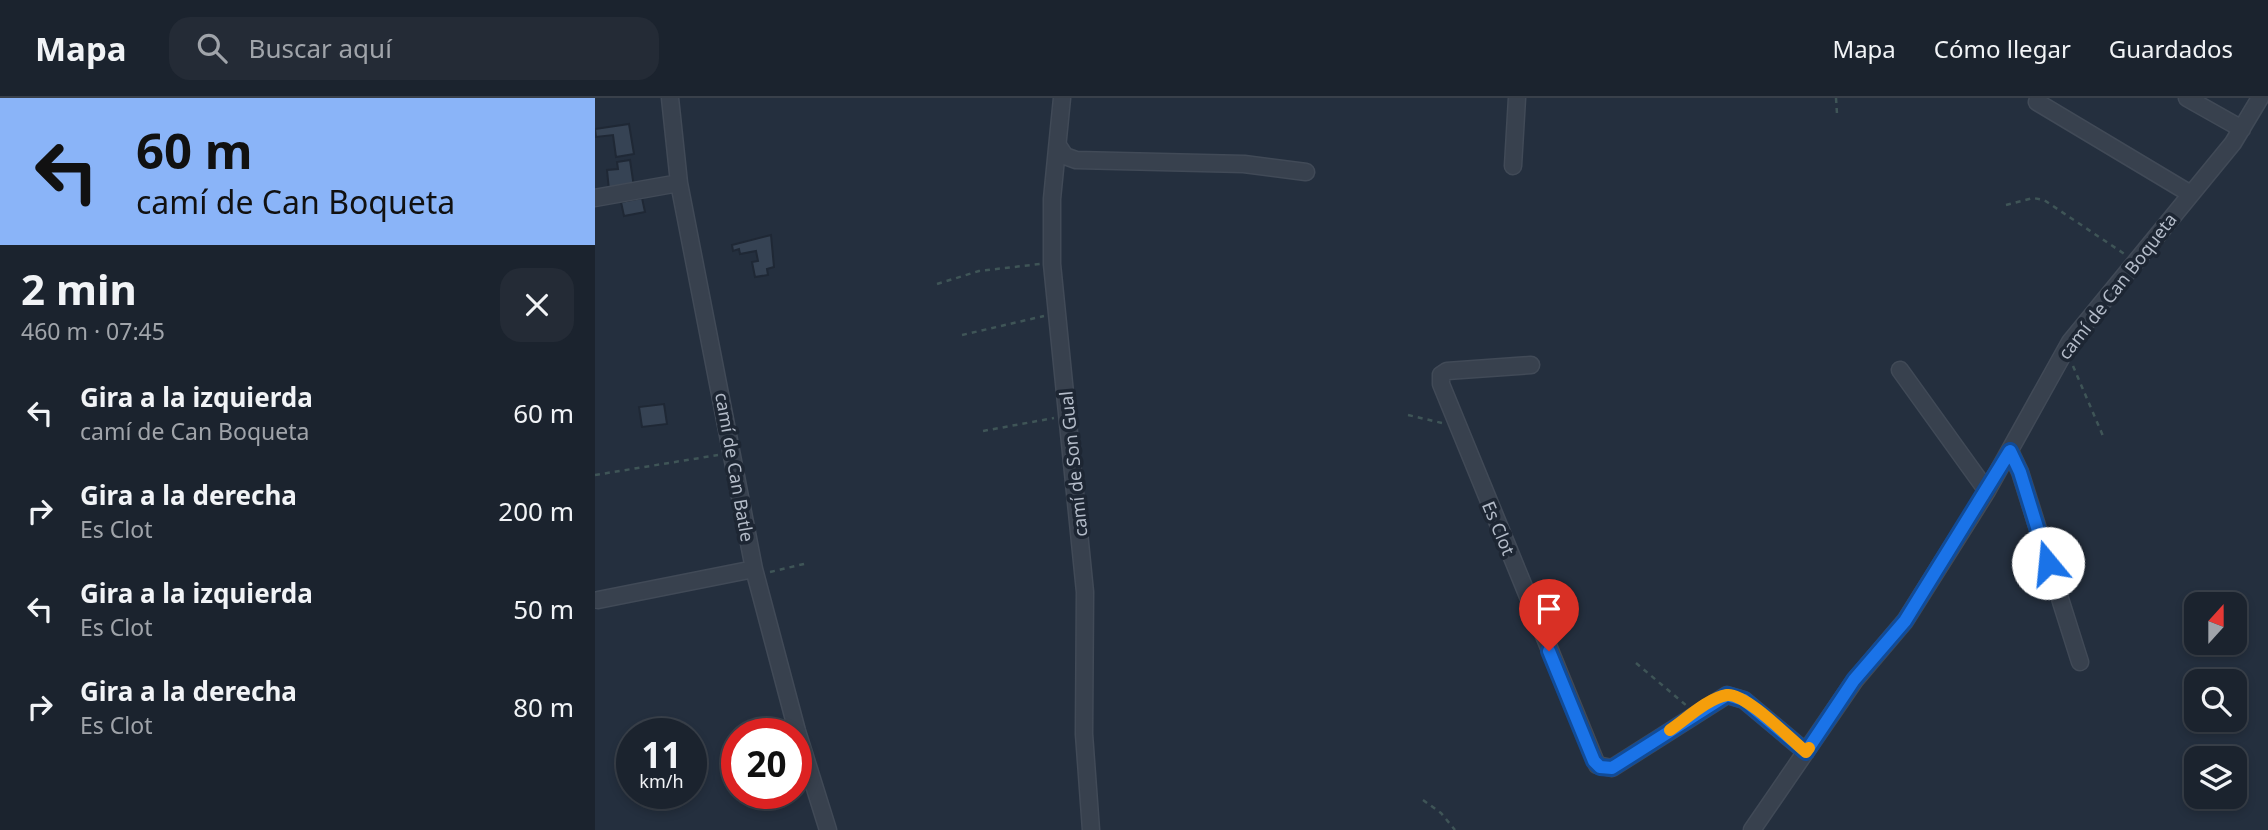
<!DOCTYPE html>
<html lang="es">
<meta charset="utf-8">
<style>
:root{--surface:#1b232e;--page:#242b36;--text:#f1f3f6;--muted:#a0a4aa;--line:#39404a}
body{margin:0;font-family:"Noto Sans",sans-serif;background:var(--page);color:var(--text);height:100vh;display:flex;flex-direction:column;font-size:26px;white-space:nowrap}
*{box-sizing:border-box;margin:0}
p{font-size:23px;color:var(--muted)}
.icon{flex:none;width:38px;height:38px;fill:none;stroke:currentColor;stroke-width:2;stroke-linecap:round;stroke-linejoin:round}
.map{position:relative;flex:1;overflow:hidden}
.side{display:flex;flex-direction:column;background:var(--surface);width:595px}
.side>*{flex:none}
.banner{background:#8ab4f8;color:#111;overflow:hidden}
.needle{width:46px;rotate:21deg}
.controls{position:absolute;left:1589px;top:494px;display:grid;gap:14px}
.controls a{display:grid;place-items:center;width:63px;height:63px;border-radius:14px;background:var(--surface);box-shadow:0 4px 10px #0003,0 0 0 2px var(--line);font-size:35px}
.speed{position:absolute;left:21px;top:620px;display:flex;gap:14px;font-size:35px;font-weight:700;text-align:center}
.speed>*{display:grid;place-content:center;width:91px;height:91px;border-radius:50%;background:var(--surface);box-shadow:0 4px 10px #0003,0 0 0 2px var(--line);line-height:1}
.speed small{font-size:18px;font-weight:400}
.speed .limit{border:10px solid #d22;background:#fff;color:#111}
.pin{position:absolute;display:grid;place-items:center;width:60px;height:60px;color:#fff;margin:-72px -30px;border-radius:50% 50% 50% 0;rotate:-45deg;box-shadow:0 0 7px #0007}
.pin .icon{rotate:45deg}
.me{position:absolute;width:77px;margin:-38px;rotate:343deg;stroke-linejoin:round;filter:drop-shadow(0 0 5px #0008)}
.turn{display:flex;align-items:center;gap:24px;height:147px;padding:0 21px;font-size:32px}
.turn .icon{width:91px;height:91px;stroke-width:2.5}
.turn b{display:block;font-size:49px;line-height:60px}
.round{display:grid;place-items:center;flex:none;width:74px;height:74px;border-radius:21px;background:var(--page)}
.head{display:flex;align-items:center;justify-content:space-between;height:119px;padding:0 21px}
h1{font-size:42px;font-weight:700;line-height:52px}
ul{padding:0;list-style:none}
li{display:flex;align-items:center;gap:21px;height:98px;padding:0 21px}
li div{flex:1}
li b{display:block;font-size:26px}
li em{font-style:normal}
header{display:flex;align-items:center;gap:42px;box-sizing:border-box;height:98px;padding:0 35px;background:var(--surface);border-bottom:2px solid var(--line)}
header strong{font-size:33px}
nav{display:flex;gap:38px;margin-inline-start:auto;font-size:24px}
.search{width:490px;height:63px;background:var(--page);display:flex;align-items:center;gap:18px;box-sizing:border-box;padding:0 24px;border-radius:21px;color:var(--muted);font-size:26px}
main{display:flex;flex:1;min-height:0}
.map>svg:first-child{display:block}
.building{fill:#364354;stroke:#1f2835;stroke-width:2}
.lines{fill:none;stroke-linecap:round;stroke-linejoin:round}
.minor-casing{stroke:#414a57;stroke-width:19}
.path{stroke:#3f5557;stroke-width:2.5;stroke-dasharray:5 5;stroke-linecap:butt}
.minor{stroke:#38414e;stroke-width:16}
.route-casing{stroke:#114b97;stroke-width:18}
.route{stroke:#1a73e8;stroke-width:12}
.slow{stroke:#f59e0b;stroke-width:12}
.labels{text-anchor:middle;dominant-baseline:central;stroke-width:7;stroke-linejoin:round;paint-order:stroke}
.street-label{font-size:18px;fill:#b4bcc9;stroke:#1d2633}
</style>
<header>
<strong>Mapa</strong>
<div class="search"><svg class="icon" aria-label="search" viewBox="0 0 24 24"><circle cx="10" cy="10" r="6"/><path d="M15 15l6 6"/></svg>Buscar aquí</div>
<nav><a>Mapa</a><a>Cómo llegar</a><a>Guardados</a></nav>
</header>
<main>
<section class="side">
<div class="banner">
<div class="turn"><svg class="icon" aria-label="left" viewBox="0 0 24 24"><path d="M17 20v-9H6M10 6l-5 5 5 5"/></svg><div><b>60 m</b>camí de Can Boqueta</div></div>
</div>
<div class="head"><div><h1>2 min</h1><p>460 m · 07:45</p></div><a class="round"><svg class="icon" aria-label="close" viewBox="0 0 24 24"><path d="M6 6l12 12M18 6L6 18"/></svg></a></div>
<ul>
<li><svg class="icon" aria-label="left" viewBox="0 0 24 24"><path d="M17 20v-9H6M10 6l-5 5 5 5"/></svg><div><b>Gira a la izquierda</b><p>camí de Can Boqueta</p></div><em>60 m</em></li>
<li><svg class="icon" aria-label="right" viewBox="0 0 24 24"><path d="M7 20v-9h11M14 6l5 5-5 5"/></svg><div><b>Gira a la derecha</b><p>Es Clot</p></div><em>200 m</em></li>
<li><svg class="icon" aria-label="left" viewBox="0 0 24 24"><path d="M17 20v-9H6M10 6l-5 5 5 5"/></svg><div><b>Gira a la izquierda</b><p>Es Clot</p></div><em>50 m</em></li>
<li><svg class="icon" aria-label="right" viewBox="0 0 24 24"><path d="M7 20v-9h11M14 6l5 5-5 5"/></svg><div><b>Gira a la derecha</b><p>Es Clot</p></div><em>80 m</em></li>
</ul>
</section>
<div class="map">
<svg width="1673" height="732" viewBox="0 0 1673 732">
<rect width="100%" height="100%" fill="#242f3e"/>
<!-- building -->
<path class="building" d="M34,26L39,56L21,59L18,37L1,39L0,31Z
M35,62L39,89L14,92L12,72L23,71L22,64Z
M47,100L50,114L29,118L26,104Z
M176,137L179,169L172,171L173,177L160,179L157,164L163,163L161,153L145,156L144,151L138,153L137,147Z
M69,306L72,326L47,329L44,309Z"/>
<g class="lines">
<defs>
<path id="minor" d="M75,0L84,85L159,471L202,633L233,732
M467,0L457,101V166L490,494L489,636L496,732
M1592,0L1647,31
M1442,4L1594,95
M464,49L470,58L481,62L649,66L711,74
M918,68L922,0
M0,100L84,85
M936,267L852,273L846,277V286L1002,667L1017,670L1132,597L1149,602L1211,654
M1305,272L1392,393
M1415,353L1425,374L1485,564
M3,502L159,471
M1157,732L1260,582L1310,523L1392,393L1475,244L1638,45L1665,0"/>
</defs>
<!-- minor casing -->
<use href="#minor" class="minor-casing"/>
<!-- path -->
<path class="path" d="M1241,0L1242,16
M1411,107L1438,100L1449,102L1531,157
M342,186L384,173L445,166
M367,237L449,218
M1478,268L1508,338
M813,317L847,325
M388,333L459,320
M0,377L123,357
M175,474L213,465
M1041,565L1092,608
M828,702L846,715L860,732"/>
<!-- minor -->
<use href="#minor" class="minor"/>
</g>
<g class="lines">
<defs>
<path id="route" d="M954,553L999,663L1005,669L1017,670L1132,597L1149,602L1211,654L1259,582L1310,523L1415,353L1425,374L1453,465"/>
</defs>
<!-- route casing -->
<use href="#route" class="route-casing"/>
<!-- route -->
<use href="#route" class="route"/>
<!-- slow -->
<path class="slow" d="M1075,632C1090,622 1113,600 1132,597C1151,595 1195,641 1211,654L1214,650"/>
</g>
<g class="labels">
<!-- street labels -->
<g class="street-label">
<text transform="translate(1522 188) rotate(-52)">camí de Can Boqueta</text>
<text transform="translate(478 366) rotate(-96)">camí de Son Gual</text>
<text transform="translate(140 369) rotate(80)">camí de Can Batle</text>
<text transform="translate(904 430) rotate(67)">Es Clot</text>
</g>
</g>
</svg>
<div class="controls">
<a><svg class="needle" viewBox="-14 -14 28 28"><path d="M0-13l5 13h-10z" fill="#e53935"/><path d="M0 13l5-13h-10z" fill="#a0a4aa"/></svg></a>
<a><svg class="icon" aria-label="search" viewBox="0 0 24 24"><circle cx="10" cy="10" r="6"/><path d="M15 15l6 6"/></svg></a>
<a><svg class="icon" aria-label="layers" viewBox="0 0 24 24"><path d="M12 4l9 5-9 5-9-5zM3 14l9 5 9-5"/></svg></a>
</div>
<div class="speed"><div>11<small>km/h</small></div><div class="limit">20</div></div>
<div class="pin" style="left:954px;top:553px;background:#d93025"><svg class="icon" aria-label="arrive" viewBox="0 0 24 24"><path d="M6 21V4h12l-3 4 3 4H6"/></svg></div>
<svg class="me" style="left:1453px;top:465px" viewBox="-20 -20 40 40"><circle r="19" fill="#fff"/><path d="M0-13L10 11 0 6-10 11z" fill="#1a73e8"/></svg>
</div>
</main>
